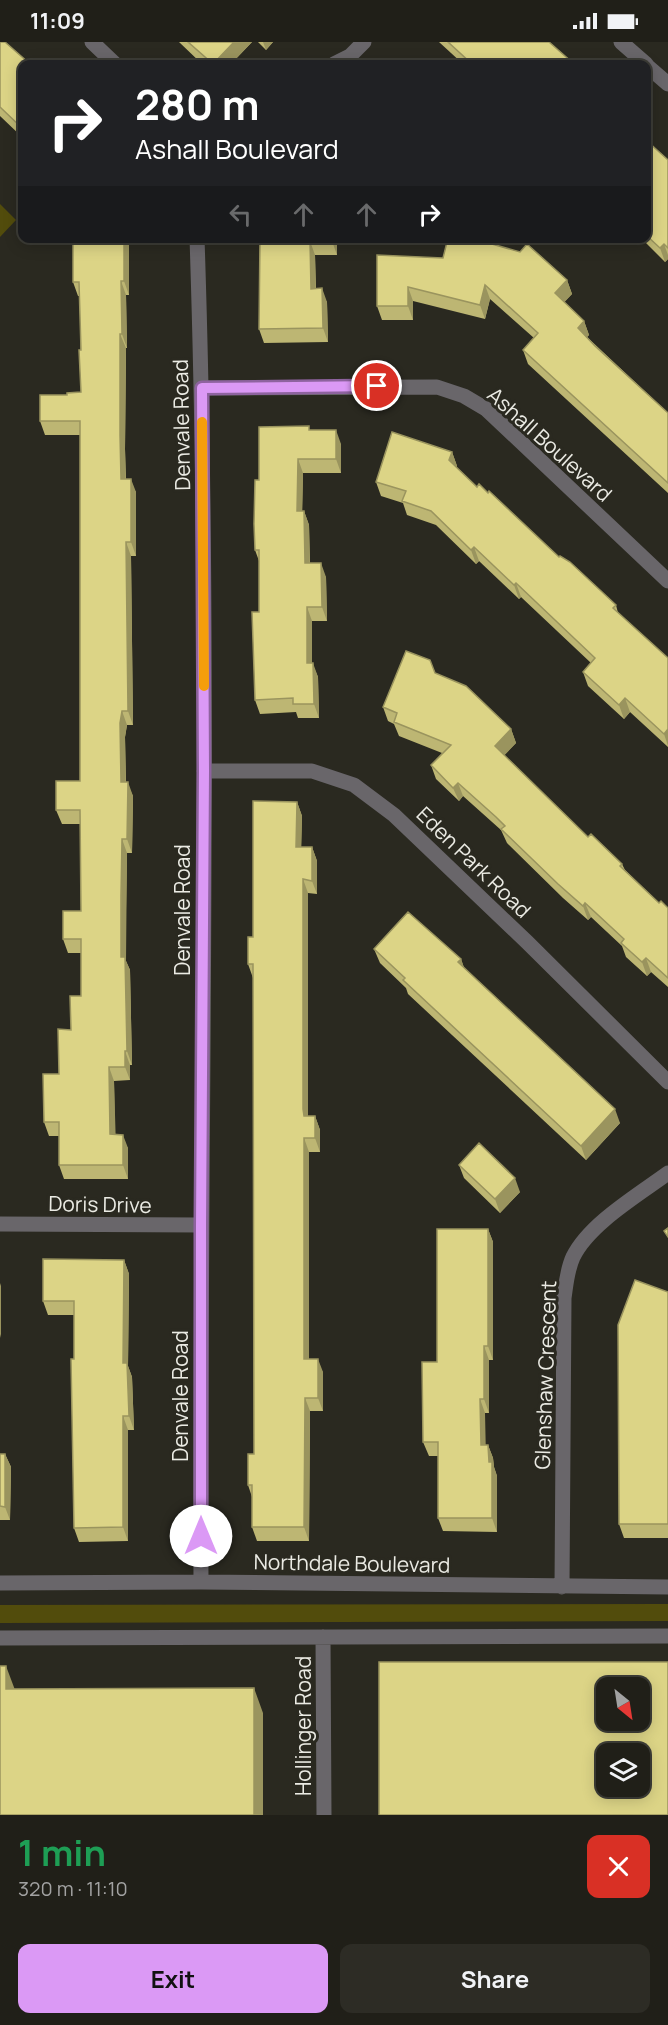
<!DOCTYPE html>
<meta charset="utf-8">
<style>
:root{--surface:#201f18;--page:#2d2c25;--text:#f1f3f6;--muted:#a2a2a2;--line:#3d3d37;--accent:#db99f5}
body{margin:0;font-family:Manrope,sans-serif;background:var(--page);color:var(--text);height:100vh;display:flex;flex-direction:column;font-size:22px;white-space:nowrap}
*{box-sizing:border-box;margin:0}
p{font-size:20px;color:var(--muted)}
.icon{flex:none;width:33px;height:33px;fill:none;stroke:currentColor;stroke-width:2;stroke-linecap:round;stroke-linejoin:round}
.map{position:relative;height:1773px;overflow:hidden}
.panel{display:flex;flex-direction:column;background:var(--surface);flex:1}
.panel>*{flex:none}
.top-card{position:absolute;left:18px;top:18px;width:633px;height:183px;border-radius:12px;box-shadow:0 3px 15px #0003,0 0 0 2px var(--line);background:#202124;color:#fff;overflow:hidden}
.needle{width:39px;rotate:150deg}
.controls{position:absolute;left:596px;top:1635px;display:grid;gap:12px}
.controls a{display:grid;place-items:center;width:54px;height:54px;border-radius:12px;background:var(--surface);box-shadow:0 3px 15px #0003,0 0 0 2px var(--line);font-size:30px}
.pin{position:absolute;display:grid;place-items:center;width:51px;height:51px;color:#fff;margin:-26px;border:3px solid #fff;border-radius:50%;box-shadow:0 2px 6px #0007}
.me{position:absolute;width:66px;margin:-33px;rotate:0deg;stroke-linejoin:round;filter:drop-shadow(0 0 4px #0008)}
.turn{display:flex;align-items:center;gap:21px;height:126px;padding:0 18px;font-size:27px}
.turn .icon{width:78px;height:78px;stroke-width:2.5}
.turn b{display:block;font-size:42px;line-height:51px}
.lanes{display:flex;align-items:center;height:57px;padding:0 18px;background:#0003;justify-content:center;gap:30px;direction:ltr}
.lanes .off{opacity:.35}
.round{display:grid;place-items:center;flex:none;width:63px;height:63px;border-radius:12px;background:var(--page)}
.head{display:flex;align-items:center;justify-content:space-between;height:102px;padding:0 18px}
h1{font-size:36px;font-weight:700;line-height:45px;color:#1e9e55}
.button{display:flex;gap:12px;margin-top:auto;padding:12px 18px}
.button a{flex:1;height:69px;border-radius:12px;background:var(--accent);color:#111;font-size:24px;font-weight:700;line-height:69px;text-align:center}
.button a+a{background:var(--page);color:var(--text)}
.status{display:flex;justify-content:space-between;align-items:center;height:42px;padding:0 30px;background:var(--surface);direction:ltr}
.status svg{height:16px;fill:currentColor}
.map>svg:first-child{display:block}
.green{fill:#524c0c}
.lines{fill:none;stroke-linecap:round;stroke-linejoin:round}
.minor{stroke:#69666a;stroke-width:15}
.wall{fill:#bdb673}
.shaded-wall{fill:#9a945e}
.building{fill:#dcd486;stroke:#9a945e;stroke-width:1.5;fill-rule:evenodd}
.route-casing{stroke:#8e639f;stroke-width:15}
.route{stroke:#db99f5;stroke-width:10}
.slow{stroke:#f59e0b;stroke-width:10}
.labels{text-anchor:middle;dominant-baseline:central;stroke-width:6;stroke-linejoin:round;paint-order:stroke}
.street-label{font-size:21px;fill:#ebebe4;stroke:#2a2920}
</style>
<div class="status"><b>11:09</b><svg viewBox="0 0 49 12"><path d="M0 12V9h3v3zM5 12V6h3v6zM10 12V3h3v9zM15 12V0h3v12zM26 1h20v11H26zM47 4h2v5h-2z"/></svg></div>
<div class="map">
<svg width="668" height="1773" viewBox="0 0 668 1773">
<rect width="100%" height="100%" fill="#2a2920"/>
<!-- green -->
<path class="green" d="M0,162L16,178L0,195Z
M668,1562V1579L0,1581V1563Z"/>
<g class="lines">
<!-- minor -->
<path class="minor" d="M92,0L115,22
M621,0L646,22
M334,22L350,14L364,0
M646,23L668,42
M197,196C212,644 199,1092 201,1540
M202,346L437,345L464,354L486,367L668,539
M204,729H312L354,743L394,773L527,900L668,1040
M0,1182L201,1183
M0,1541L201,1540L668,1545
M562,1545L564,1256C566,1243 567,1228 573,1215C589,1182 638,1153 668,1131
M323,1595L324,1773
M0,1596L668,1594"/>
</g>
<!-- wall -->
<path class="wall" d="M0,0L22,22V95L0,74Z
M179,0H252L231,22H202Z
M258,0H273L266,8Z
M439,0H549L573,22H463Z
M646,98L668,118V217L665,220L641,196H646Z
M129,196V253H126L127,306H126L125,407L126,437L136,450V514H131L133,683H127L125,695L126,740L133,754L132,811H127L126,868V919L130,928L132,1023H130V1038L114,1039L115,1092L128,1106V1137H64L59,1123V1094H49L44,1080L59,1032L81,954V911H68L63,897L81,869L80,782H62L56,768L80,739V393H45L40,379L67,353L81,350L80,254H78L73,240Z
M260,196H337V213H315L316,247L327,260L328,300L264,301L259,287Z
M377,213L567,238L572,252L564,260L584,279L589,293L587,295L668,371V451L528,322L523,308L534,296L490,257L485,277L413,259V278H382L377,264Z
M311,388L341,402V431H303L302,469H304L309,483L310,521L326,535L327,579H312V621L318,635L319,676H298L296,670L260,672L255,658L259,570V519L255,508L259,438Z
M452,410L457,424L456,425L477,445L616,563L618,571L668,616V705L630,670L624,677L588,644L583,630L591,621L521,555L519,557L479,519L476,522L436,483L407,473L403,461L381,454L376,440Z
M435,631L511,687L516,701L504,713L588,795L622,822L625,828L659,861L668,866V945L651,930L647,934L626,915L622,904L591,875L588,878L563,856L507,801L501,788L463,754L459,759L436,737L431,723L442,711L399,694L394,682L388,679L383,665Z
M297,760L302,774L301,805H312L317,819V852L308,851V1074H315L320,1088V1110H309V1317L323,1330V1369H310L309,1499H257L252,1485V1455L248,1443L254,1412L253,936L248,922L253,895Z
M374,907L461,917L464,926L620,1081L586,1118L408,952L406,946L380,921Z
M459,1123L520,1150L500,1171L464,1136Z
M488,1187L493,1200V1318H489V1371H485V1403H488L493,1416L494,1425L497,1434V1490L443,1489L438,1476V1414H429L423,1400L437,1320Z
M124,1218L129,1232L128,1324L132,1335L134,1388H128V1499L79,1500L74,1486V1273H48L43,1259Z
M668,1250V1496H624L619,1482Z
M0,1412H5L11,1425L10,1478H0Z"/>
<!-- shaded-wall -->
<path class="shaded-wall" d="M234,0H252L231,22H213Z
M263,0H273L266,8Z
M124,196H129V253L124,239Z
M332,196H337V213L332,199Z
M310,199L315,213L316,260L311,247Z
M664,202L668,213V217L665,220L660,206Z
M567,238L572,252L560,265L555,251Z
M121,239L126,253L127,306L122,292Z
M485,243L490,257L485,277L480,263Z
M408,245L413,259V278L408,264Z
M322,246L327,260L328,300L323,286Z
M584,279L589,293L583,299L578,286Z
M120,292L126,306L125,407L126,451L121,437L120,393Z
M336,388L341,402V431L336,417Z
M452,410L457,424L454,432L449,418Z
M298,417L303,431L302,483L297,469Z
M131,437L136,450V514L131,500Z
M304,469L309,483L310,535L305,521Z
M126,500L131,514L133,683L128,669Z
M474,505L479,519L476,522L471,508Z
M321,521L326,535L327,579L322,565Z
M516,541L521,555L519,557L514,543Z
M307,565L312,579V635L307,621Z
M313,621L318,635L319,676L314,662Z
M625,656L630,670L624,677L619,663Z
M122,669L127,683L125,695L126,754L121,740L120,681Z
M511,687L516,701L500,718L495,704Z
M668,687V704L664,692Z
M128,740L133,754L132,811L127,797Z
M458,741L463,754L459,759L453,746Z
M297,760L302,774L301,819L296,805Z
M122,797L127,811L126,919L130,928L132,1023L127,1009L121,915Z
M312,805L317,819V852L312,839Z
M303,837L308,851V1081L304,1074L303,1067Z
M585,861L591,875L588,878L583,864Z
M646,916L651,930L647,934L642,920Z
M461,917L466,931L458,920Z
M125,1009L130,1023V1038L125,1025Z
M109,1025L114,1039L116,1106L110,1092Z
M615,1067L620,1081L586,1118L581,1104Z
M315,1074L320,1088V1110L315,1096Z
M123,1093L128,1106V1137L123,1123Z
M304,1096L309,1110V1330L304,1317Z
M515,1136L520,1150L500,1171L495,1157Z
M488,1187L493,1200V1318L488,1304Z
M124,1218L129,1232L128,1324L132,1335L134,1388L129,1374L123,1321Z
M0,1241L1,1244V1296L0,1292Z
M484,1304L489,1318V1371L484,1357Z
M318,1317L323,1330V1369L318,1356Z
M305,1356L310,1369L309,1499L304,1485Z
M480,1357L485,1371L486,1416L481,1403Z
M123,1374L128,1388V1499L123,1485Z
M488,1403L493,1416L494,1425L497,1434V1490L492,1476Z
M5,1412L11,1425L10,1478L5,1465Z
M6,1624L15,1648L6,1647Z
M254,1646L263,1671V1773H254Z"/>
<!-- building -->
<path class="building" d="M0,0H5L30,22H22V86L0,65Z
M188,0H234L213,22Z
M448,0H549L573,21L572,22H472Z
M646,98L668,118V206L664,202L660,206L646,193Z
M73,196H124V239H121L122,292H120V393L121,437H131V500H126L128,669H122L120,681L121,740H128L127,797H122L121,854V915H125L127,1009H125V1025H109L110,1092L123,1093V1123H59V1080H44L43,1032H59L58,987L71,988L70,954H81V897H63V869H81L80,768H56V739H80V379H40V353H67V351L81,350L79,308H81L79,240H73Z
M260,196H332V199H310L311,247L322,246L323,286L259,287Z
M448,196H471L520,210L527,202L567,238L555,251L584,279L578,286L595,304L668,371V441L523,308L538,291L485,243L480,263L408,245V264H377V213L443,216Z
M309,384V388H336V417H298L297,469H304L305,521H321L322,565H307V621H313L314,662H293V656L255,658L252,570H259V508H255L254,482L255,438H259V385Z
M392,390L452,410L449,418L477,445L479,442L488,451L489,449L559,515L560,514L570,520L616,563L613,566L668,616V687L664,692L625,656L619,663L583,630L595,616L516,541L514,543L474,505L471,508L431,469L402,459L406,449L376,440Z
M406,609L430,618L435,631L466,644L511,687L495,704L588,795L591,792L622,822L620,824L659,861L661,859L668,866V936L646,916L642,920L621,901L624,897L585,861L583,864L558,842L501,787L505,784L496,775L458,741L453,746L431,723L451,703L394,680L397,671L383,665Z
M253,759L297,760L296,805H312V839L303,837V1067L304,1074H315V1096H304V1317H318V1356H305L304,1485H252V1443H248V1412H254L253,922H248V895H253Z
M408,870L461,917L458,920L615,1067L581,1104L403,938L405,936L374,907Z
M479,1101L515,1136L495,1157L459,1123Z
M668,1186V1195L664,1189Z
M437,1187H488V1304H484V1357H480L481,1403H488L489,1420H492V1476H438V1400H423L422,1320H437Z
M43,1217L124,1218L123,1321H127L129,1374H123V1485L74,1486L71,1317H74V1259H43Z
M635,1238L668,1250V1482H619L618,1283Z
M0,1412H5V1465L0,1464Z
M379,1620H668V1773H379ZM606,1646H639V1678H606ZM606,1712H639V1744H606Z
M0,1624H6V1647L254,1646V1773H0Z"/>
<g class="lines">
<defs>
<path id="route" d="M201,1494V1184L204,729L202,346L377,344"/>
</defs>
<!-- route casing -->
<use href="#route" class="route-casing"/>
<!-- route -->
<use href="#route" class="route"/>
<!-- slow -->
<path class="slow" d="M202,380L204,644"/>
</g>
<g class="labels">
<!-- street labels -->
<g class="street-label">
<text transform="translate(181 383) rotate(-91)">Denvale Road</text>
<text transform="translate(550 402) rotate(42)">Ashall Boulevard</text>
<text transform="translate(474 820) rotate(44)">Eden Park Road</text>
<text transform="translate(182 868) rotate(-90)">Denvale Road</text>
<text transform="translate(100 1162) rotate(1)">Doris Drive</text>
<text transform="translate(545 1333) rotate(-88)">Glenshaw Crescent</text>
<text transform="translate(180 1354) rotate(-90)">Denvale Road</text>
<text transform="translate(352 1521) rotate(1)">Northdale Boulevard</text>
<text transform="translate(303 1684) rotate(-90)">Hollinger Road</text>
</g>
</g>
</svg>
<div class="controls">
<a><svg class="needle" viewBox="-14 -14 28 28"><path d="M0-13l5 13h-10z" fill="#e53935"/><path d="M0 13l5-13h-10z" fill="#a2a2a2"/></svg></a>
<a><svg class="icon" aria-label="layers" viewBox="0 0 24 24"><path d="M12 4l9 5-9 5-9-5zM3 14l9 5 9-5"/></svg></a>
</div>
<div class="pin" style="left:377px;top:344px;background:#d93025"><svg class="icon" aria-label="arrive" viewBox="0 0 24 24"><path d="M6 21V4h12l-3 4 3 4H6"/></svg></div>
<svg class="me" style="left:201px;top:1494px" viewBox="-20 -20 40 40"><circle r="19" fill="#fff"/><path d="M0-13L10 11 0 6-10 11z" fill="#db99f5"/></svg>
<div class="top-card">
<div class="turn"><svg class="icon" aria-label="right" viewBox="0 0 24 24"><path d="M7 20v-9h11M14 6l5 5-5 5"/></svg><div><b>280 m</b>Ashall Boulevard</div></div>
<div class="lanes"><svg class="icon off" aria-label="left" viewBox="0 0 24 24"><path d="M17 20v-9H6M10 6l-5 5 5 5"/></svg><svg class="icon off" aria-label="ahead" viewBox="0 0 24 24"><path d="M12 20V5M6 11l6-6 6 6"/></svg><svg class="icon off" aria-label="ahead" viewBox="0 0 24 24"><path d="M12 20V5M6 11l6-6 6 6"/></svg><svg class="icon" aria-label="right" viewBox="0 0 24 24"><path d="M7 20v-9h11M14 6l5 5-5 5"/></svg></div>
</div>
</div>
<section class="panel">
<div class="head"><div><h1>1 min</h1><p>320 m · 11:10</p></div><a class="round" style="background:#d93025;color:#fff"><svg class="icon" aria-label="close" viewBox="0 0 24 24"><path d="M6 6l12 12M18 6L6 18"/></svg></a></div>
<div class="button"><a>Exit</a><a>Share</a></div>
</section>
